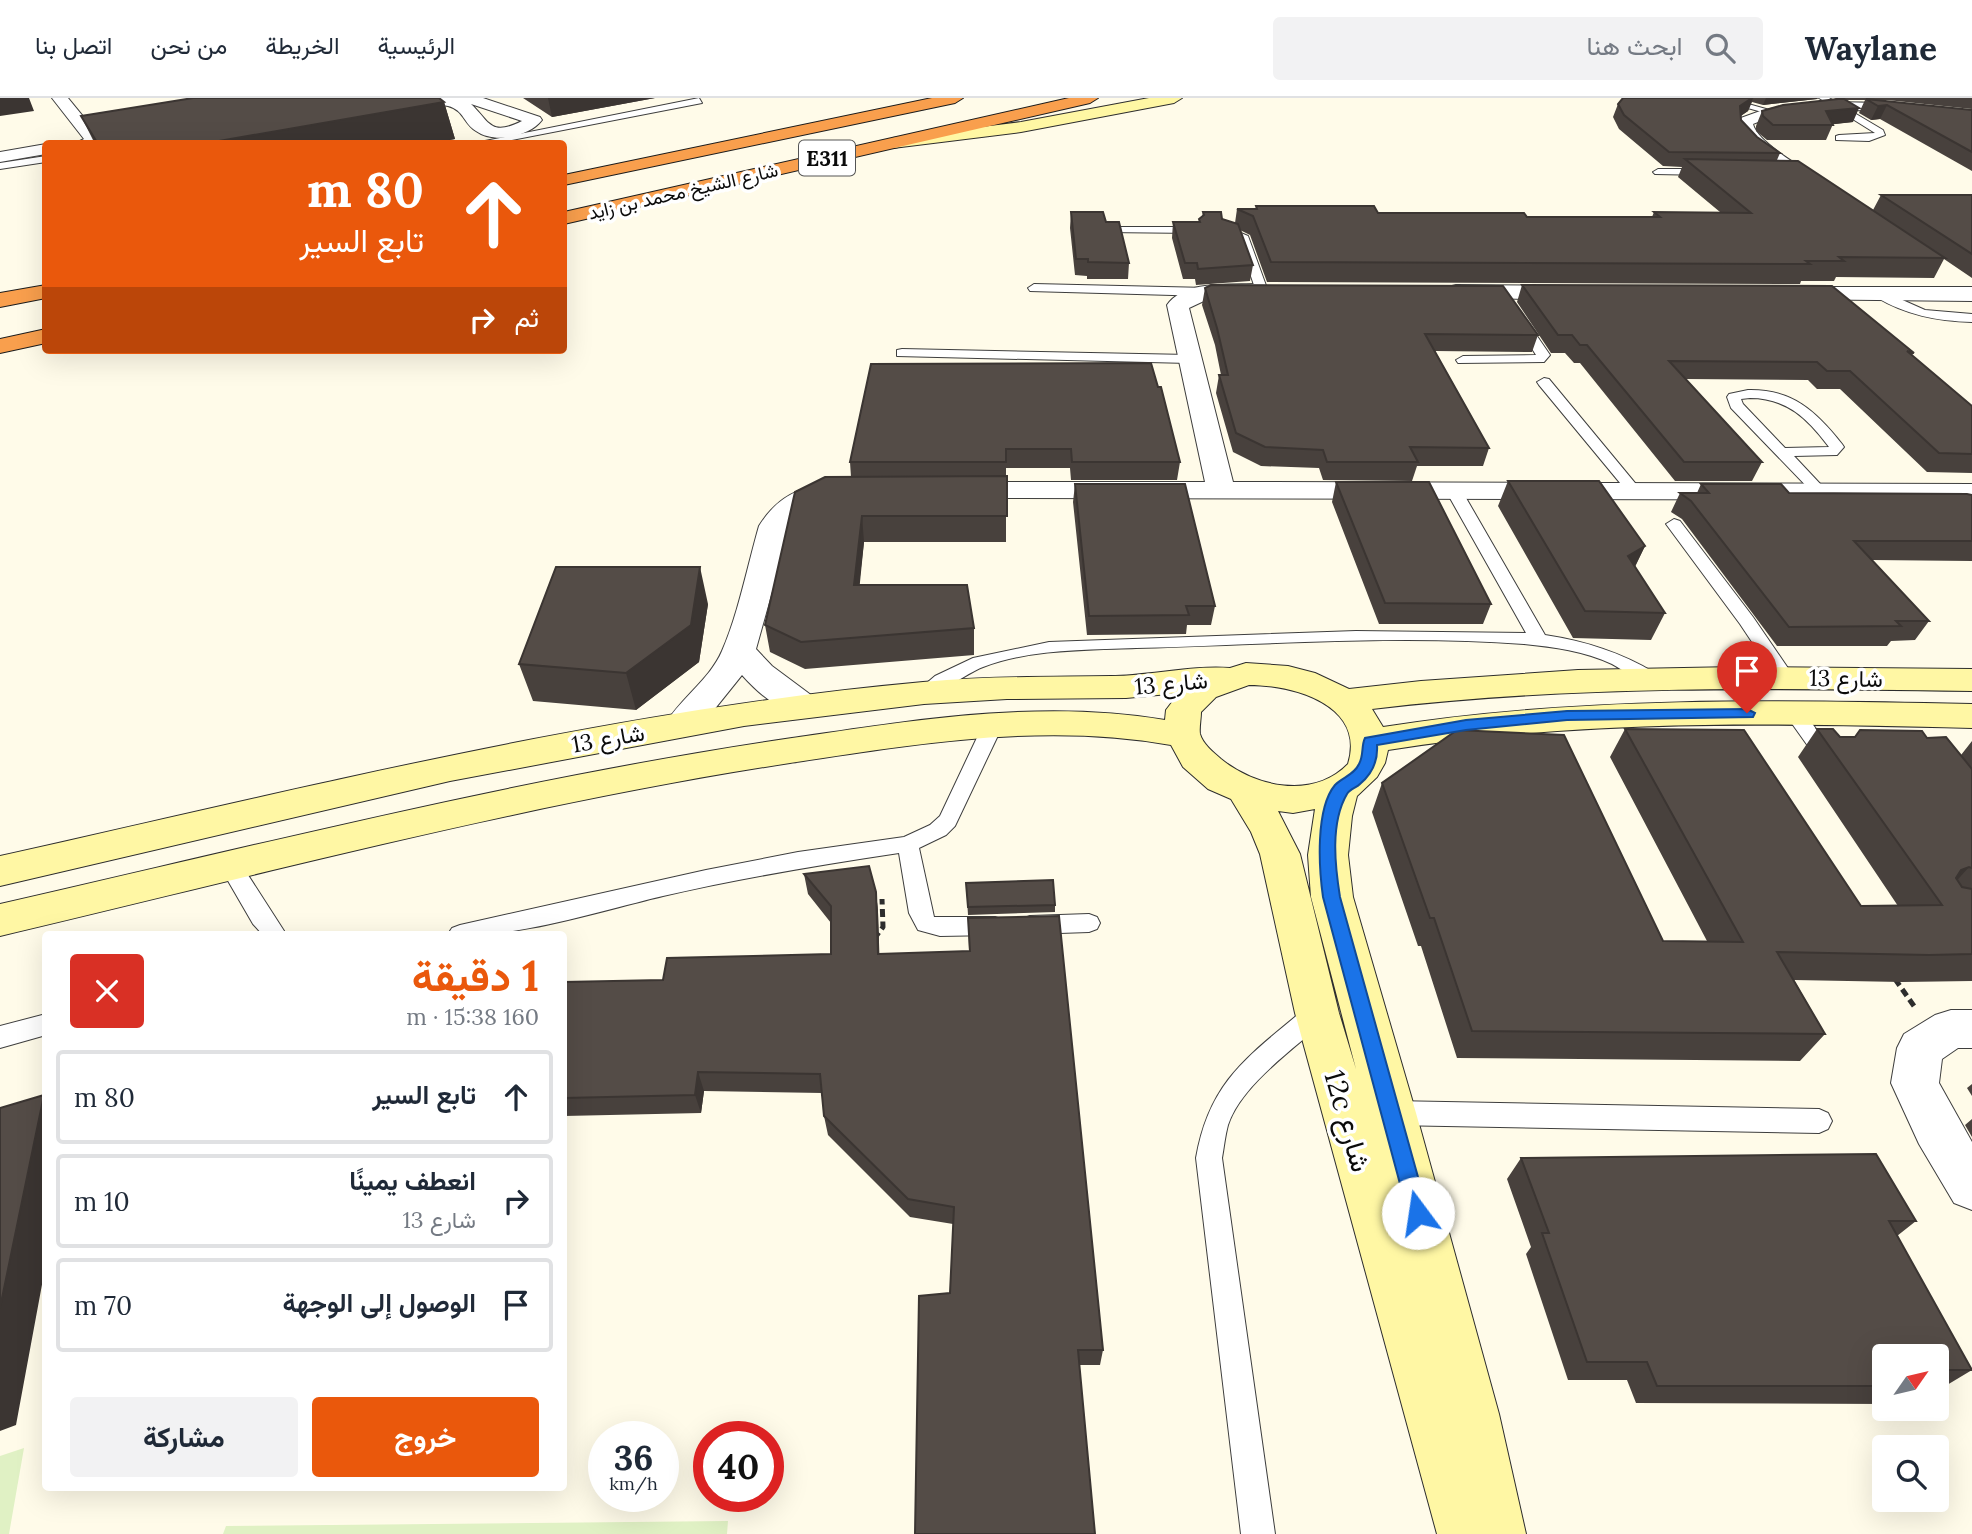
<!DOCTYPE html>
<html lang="ar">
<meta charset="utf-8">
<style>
:root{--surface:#fff;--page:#f2f2f3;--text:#1f2937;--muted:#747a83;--line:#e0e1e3;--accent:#ea580c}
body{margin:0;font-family:Lora,Vazirmatn,serif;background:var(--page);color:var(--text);direction:rtl;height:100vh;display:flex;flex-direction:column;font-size:26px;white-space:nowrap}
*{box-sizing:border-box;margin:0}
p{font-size:23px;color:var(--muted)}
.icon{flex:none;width:38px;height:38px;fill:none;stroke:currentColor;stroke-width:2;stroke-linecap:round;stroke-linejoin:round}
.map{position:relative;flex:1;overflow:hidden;direction:ltr}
.panel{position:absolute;left:42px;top:833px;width:525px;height:560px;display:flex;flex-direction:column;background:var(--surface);border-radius:7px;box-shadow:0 7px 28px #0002;direction:rtl}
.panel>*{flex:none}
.banner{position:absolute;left:42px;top:42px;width:525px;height:214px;border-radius:7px;box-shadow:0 7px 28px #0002;direction:rtl;background:#ea580c;color:#fff;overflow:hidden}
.needle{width:46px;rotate:56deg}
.controls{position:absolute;left:1872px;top:1246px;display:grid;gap:14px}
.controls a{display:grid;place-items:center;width:77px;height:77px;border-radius:7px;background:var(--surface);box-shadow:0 7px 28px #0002;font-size:35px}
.speed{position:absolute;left:588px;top:1323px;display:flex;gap:14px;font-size:35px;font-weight:700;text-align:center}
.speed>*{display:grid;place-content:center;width:91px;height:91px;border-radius:50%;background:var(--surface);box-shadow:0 7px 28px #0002;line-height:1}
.speed small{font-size:18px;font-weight:400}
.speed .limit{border:10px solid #d22;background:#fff;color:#111}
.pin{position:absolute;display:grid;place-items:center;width:60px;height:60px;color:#fff;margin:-72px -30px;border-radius:50% 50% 50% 0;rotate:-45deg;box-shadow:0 0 7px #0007}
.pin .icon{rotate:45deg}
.me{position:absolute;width:77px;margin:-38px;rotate:346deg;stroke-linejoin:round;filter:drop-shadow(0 0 5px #0008)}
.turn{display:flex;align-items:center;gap:24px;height:147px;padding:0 28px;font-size:32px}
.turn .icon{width:91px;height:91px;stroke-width:2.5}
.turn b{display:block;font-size:49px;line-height:60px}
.then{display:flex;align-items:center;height:66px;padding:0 28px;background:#0003;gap:14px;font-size:26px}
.round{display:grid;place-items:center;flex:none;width:74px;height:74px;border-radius:7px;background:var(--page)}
.head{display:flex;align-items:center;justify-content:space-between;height:119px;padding:0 28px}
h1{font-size:42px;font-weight:700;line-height:52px;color:var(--accent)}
.cta{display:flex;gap:14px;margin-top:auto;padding:14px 28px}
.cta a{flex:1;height:80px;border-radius:7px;background:var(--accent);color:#fff;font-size:28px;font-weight:700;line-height:80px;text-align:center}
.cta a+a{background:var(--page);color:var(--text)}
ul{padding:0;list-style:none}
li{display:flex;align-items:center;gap:21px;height:94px;margin:0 14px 10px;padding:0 14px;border:4px solid var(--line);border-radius:7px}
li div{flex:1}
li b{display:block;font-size:26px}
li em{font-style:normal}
header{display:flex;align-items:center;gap:42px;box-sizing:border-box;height:98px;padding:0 35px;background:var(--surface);border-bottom:2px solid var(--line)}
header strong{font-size:33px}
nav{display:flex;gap:38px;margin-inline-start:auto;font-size:24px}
.search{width:490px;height:63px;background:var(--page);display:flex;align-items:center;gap:18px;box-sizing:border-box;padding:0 24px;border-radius:7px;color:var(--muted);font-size:26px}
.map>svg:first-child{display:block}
.pitch{fill:#e0f1c4}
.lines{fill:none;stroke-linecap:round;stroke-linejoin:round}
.lane-casing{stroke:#3e3e3e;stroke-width:2}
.street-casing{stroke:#3e3e3e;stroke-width:2}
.secondary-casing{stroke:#2d2d2d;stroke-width:2}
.highway-casing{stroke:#1c1c1c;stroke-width:2}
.path{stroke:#2d2d2d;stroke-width:5;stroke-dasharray:8 4.5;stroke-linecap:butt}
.lane{fill:#fff;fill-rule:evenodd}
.street{fill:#fff;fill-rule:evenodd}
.secondary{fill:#fff7a4;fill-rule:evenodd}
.highway{fill:#f99f4d;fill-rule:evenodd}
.wall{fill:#48413d}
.shaded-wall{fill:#3b3532}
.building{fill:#544c47;stroke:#3b3532;stroke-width:2}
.route{fill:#1a73e8;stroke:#114b97;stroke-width:2}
.labels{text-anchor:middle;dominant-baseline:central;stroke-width:7;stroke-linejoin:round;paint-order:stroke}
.far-street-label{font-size:19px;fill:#0b0b0b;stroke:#fff}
.shield{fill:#fff;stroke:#545454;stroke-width:2}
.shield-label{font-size:21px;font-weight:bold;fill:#0b0b0b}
.street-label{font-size:23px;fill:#0b0b0b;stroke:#fff}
.near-street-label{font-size:28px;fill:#0b0b0b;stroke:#fff}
</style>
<header>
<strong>Waylane</strong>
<div class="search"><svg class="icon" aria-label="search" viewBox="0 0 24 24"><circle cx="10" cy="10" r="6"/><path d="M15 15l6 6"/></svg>ابحث هنا</div>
<nav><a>الرئيسية</a><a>الخريطة</a><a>من نحن</a><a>اتصل بنا</a></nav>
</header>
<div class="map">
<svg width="1972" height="1436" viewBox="0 0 1972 1436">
<rect width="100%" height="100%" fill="#fffbe9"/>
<!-- pitch -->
<path class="pitch" d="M24,1350L9,1436H0V1358Z
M728,1423L727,1436H223L226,1428Z"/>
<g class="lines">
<defs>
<path id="lane" d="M699,0L702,5L491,46H470Z
M1712,0H1727L1766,11L1762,14Z
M1819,0H1829L1883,32L1885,37L1869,43L1836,42V38L1839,37L1875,35Z
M46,58V64L0,71V65Z
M1658,71H1707L1712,74L1707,77L1655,76L1653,74Z
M1108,129H1195L1200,132L1195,135L1104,134V130Z
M1221,130H1229L1248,138L1268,193L1266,196L1256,193L1238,140L1221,134Z
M1034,186L1208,190L1214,194L1208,198L1030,193L1028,190Z
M1880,192L1925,212L1972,216V224C1937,223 1906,217 1876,199L1874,196Z
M1520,218L1524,219L1550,257L1544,264L1458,265L1456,262L1463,258L1536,257L1514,222Z
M902,251L1189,257L1196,261L1189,265L897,258V252Z
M1544,280L1549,281L1640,391L1643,394L1640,397H1630L1539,287L1537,284Z
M1748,292C1792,291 1816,313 1842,346L1844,349L1837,357L1794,358L1825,391L1828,394L1825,397H1815L1731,310L1727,299L1729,296ZM1750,300C1787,300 1808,321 1829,349L1785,350L1743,306L1741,301Z
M1454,388L1462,393L1545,537C1585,543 1620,554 1655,575L1657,579L1655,583C1640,587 1625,573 1612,566C1584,553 1554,549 1524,546C1395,536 1265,547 1136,550C1086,552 1030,551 983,569C966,575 932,603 917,599L915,595L935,578L973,560L1049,544L1356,533L1526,535L1446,393Z
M1674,421L1680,423L1753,519L1794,579L1792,583H1778L1740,526L1666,426Z
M1795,610L1802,612L1834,655L1837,660L1834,665H1820L1788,620L1785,616L1788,612Z
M992,623L999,624L1002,629L955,728L946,737L919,750L934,819H995L1003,822L1006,828L1003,834L995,837L940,838L918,832L909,815L899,755C819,767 741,780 663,798C599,813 512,842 448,836L452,830L460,827L706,772L798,754L904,739L930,727L940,718L982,629L985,624Z
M231,761L239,763L286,836H262L253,826L220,769L223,763Z
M1089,816L1097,819L1100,825L1097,831L1089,834L1030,836L1022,833L1019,827L1022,821L1030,818Z
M1317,905L1326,908L1329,915L1326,922C1295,950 1241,987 1228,1027C1225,1038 1224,1049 1222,1060L1275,1436H1241L1196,1060C1210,980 1251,957 1308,908Z
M46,916V937L0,950V928Z
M1392,1003L1819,1011L1828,1015L1832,1023L1828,1031L1819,1035L1392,1027L1383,1023L1379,1015L1383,1007Z"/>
<path id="street" d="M52,0H68L99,38L144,30L152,35L150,39L113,46H74L84,41Z
M406,0H483L540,19L542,22C529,39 494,46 476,33C464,26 464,12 448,8C435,5 416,9 406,0ZM471,6L522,23C490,39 490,24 471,6Z
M1819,4C1871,4 1921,6 1972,14V24C1910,14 1811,2 1753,26C1757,46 1813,76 1832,88L1834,92L1832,96H1818C1794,80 1741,53 1736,24L1738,21L1763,12Z
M46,46V56L0,64V54Z
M1256,186L1264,188L1267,193L1264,198L1206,202L1189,210L1233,384L1972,386V402L956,400L946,398L942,392L946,386L956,384H1205L1167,207C1184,182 1230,187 1256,186Z
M1456,187L1571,188L1579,190L1582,195L1579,200L1571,202L1448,199L1445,194L1448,189Z
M1789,189H1972V203L1781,201L1778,196L1781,191Z
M832,384L853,386L857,392L853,398L813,406L792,422L756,551L772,568L815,600L820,608L815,616C789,623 759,596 742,577L697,633L684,637L671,633L666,625C682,599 710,581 722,553C738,517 748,466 759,428C777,399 799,389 832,384Z
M1951,912H1972V950H1958L1942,961L1939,985L1972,1044V1112L1954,1105L1919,1046L1891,985L1897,950L1904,936L1935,917Z"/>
<path id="secondary" d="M1149,0H1182L1174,5L1021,34L893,50L884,45L893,40L1021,24Z
M1246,565L1288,568L1315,575L1349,591L1421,583L1578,572L1736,569L1972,571V593C1772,590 1571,587 1372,611L1383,629C1579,598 1775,602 1972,606V630C1776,625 1581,621 1388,652L1385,665L1377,679L1357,698L1352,718L1348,757L1353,799L1416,1015L1499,1316L1526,1436H1437L1295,915L1260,756L1251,734L1231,701L1208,691L1183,669L1171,647C1044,624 915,646 790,665C523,706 262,776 0,838V806C263,746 525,679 792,640C915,622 1042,601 1165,622L1166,612L1179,595L1126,600L1007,601L924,606L744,628L450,683L0,788V758C305,690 611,612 923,584C986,578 1048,579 1111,578C1150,578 1191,567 1230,570ZM1249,587C1294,587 1366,607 1348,666C1313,702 1255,689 1221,661C1213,654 1203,646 1200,636C1199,630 1201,621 1201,614L1216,599ZM1315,711L1308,757L1311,799L1356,971L1339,915L1300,756L1278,713L1293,715Z"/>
<path id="highway" d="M932,0H963L955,5L564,87V77Z
M1069,0H1098L1090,5L564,126V114Z
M46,187V200L0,209V195Z
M46,231V245L0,255V241Z"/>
</defs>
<!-- lane casing -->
<use href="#lane" class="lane-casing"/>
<!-- street casing -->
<use href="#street" class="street-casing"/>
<!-- secondary casing -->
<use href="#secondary" class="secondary-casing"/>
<!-- highway casing -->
<use href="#highway" class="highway-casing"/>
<!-- path -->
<path class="path" d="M874,841L883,829L882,801
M1895,881L1914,908"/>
<!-- lane -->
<use href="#lane" class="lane"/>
<!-- street -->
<use href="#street" class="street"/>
<!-- secondary -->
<use href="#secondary" class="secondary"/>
<!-- highway -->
<use href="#highway" class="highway"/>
</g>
<!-- wall -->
<path class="wall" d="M523,0H655L552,19Z
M1623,0H1818L1817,1L1763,7L1752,4L1748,13L1741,18V22L1757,39L1780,55L1777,62L1873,112L1881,97H1972V180L1944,161L1934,180L1836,179L1834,183H1801L1800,186L1267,184L1250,137L1240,132L1253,167L1250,183L1196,187L1195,181H1183L1172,140L1173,124H1199V121L1202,119L1203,114L1235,125L1237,111H1256V108L1378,115L1527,119H1652L1654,114H1720L1678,79L1682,69L1663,68L1619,31L1613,19L1618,6Z
M1834,0H1972V11L1887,2H1875L1972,12V73L1880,21L1871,22L1859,15L1865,2H1846L1853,24L1833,26L1826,42H1767L1756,33V28L1762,13L1836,1Z
M444,4L455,41L428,46H95L81,18Z
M1071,114L1106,124L1129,165L1128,181H1087V178L1075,177L1070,130Z
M1522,187L1914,255L1912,257L1972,308V375L1927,374L1840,291H1817L1808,282L1686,281L1762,364L1752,383H1675L1580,265H1574L1565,255H1551L1517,204Z
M1205,190L1538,237L1532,254L1435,253L1489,350L1483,368H1417L1412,383L1323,382L1319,370L1261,368L1233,354L1216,295L1219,277H1221L1215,247L1202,207Z
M871,266L1180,364L1177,382H1071L1070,370H1006V444H864L859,487L974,530V557L805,571L770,554L765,527L851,379L850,364Z
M1508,383L1645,448L1635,469L1665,515L1651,542L1573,540L1498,408Z
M1336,384L1491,506L1483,526H1379L1332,404Z
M1075,386L1215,508L1211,527H1187L1186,536L1087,537L1073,404Z
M1701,386L1789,395L1972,397V463L1872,462L1929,523L1915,542L1891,543L1887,548H1777L1682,421L1671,414L1680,395H1697Z
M708,506L699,564L636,612L533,603L519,566Z
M1625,631L1861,808H1898L1798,659L1817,631L1840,639L1927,640L1961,657L1972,643V883L1902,884L1794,882L1825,936L1800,963L1457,960L1421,848H1418L1372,714L1382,685L1663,843H1707L1610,659Z
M804,776L876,794L878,814L879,856L969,853L968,820L1103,1252L1100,1267H1080L950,1195L953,1126L910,1119L828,1037L824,1018L822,995L704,993L701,1015L564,1018V884L663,882L831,856V825L808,796Z
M966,785L1055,807V814L968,817Z
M1972,986V998L1967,990Z
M1972,1021V1039L1965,1027Z
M1521,1060L1916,1123L1897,1138L1972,1272L1942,1290H1937V1258H1885V1306L1636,1305L1627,1282H1568L1526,1156L1531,1149L1507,1081Z"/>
<!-- shaded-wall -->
<path class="shaded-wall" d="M0,0H29L34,13L0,18Z
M548,0H655L552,19Z
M1753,0L1748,13L1734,22L1740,8Z
M1766,0H1818L1817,1L1763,7Z
M444,4L455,41L428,46H202Z
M1887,7L1880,21L1871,22L1878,8Z
M1859,10L1853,24L1827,27L1826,13Z
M862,418L864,444L857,514L854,487Z
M1645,448L1632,474L1628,458Z
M700,469L708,506L699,564L636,612L626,575Z
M1969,769L1943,798L1961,772Z
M876,794L878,814L880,875L878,856Z
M698,974L704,993L701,1015L695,997Z
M44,997L46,999V1165L16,1327L0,1333V1210Z"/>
<!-- building -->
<path class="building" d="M193,0H439L444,4L202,46H98L81,18Z
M1623,0H1752L1740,8L1741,22L1757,39L1780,55L1669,54L1624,17L1618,6Z
M1838,1H1844L1859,10L1826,13L1833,27H1773L1763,18L1762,13L1783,7Z
M1866,1L1972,12V54L1887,7L1878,8Z
M1685,61L1798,63L1945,160L1839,159L1844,163H1806L1810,166L1271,164L1253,118L1237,111H1257L1256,108H1374L1378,115H1524L1527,119H1660L1654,114L1751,115Z
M1881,97H1972V156Z
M1071,114H1103L1106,124H1119L1129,165L1088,164V161H1076Z
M1203,114H1221L1222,121L1238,126L1253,167L1198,171L1197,165H1185L1173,124H1200L1199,121L1204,117Z
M1211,187L1503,188L1538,237L1425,236L1489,350L1410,349L1418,364H1327L1323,352L1265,349L1236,335L1219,277H1228L1217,230L1205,190Z
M1522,187L1832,188L1914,255L1907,253L1972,308V356L1939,355L1850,273H1827L1817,264L1669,263L1762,364H1684L1587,247H1580L1572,237H1558Z
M1151,265L1158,289H1161L1180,364H1072L1071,351H1006V364H850L871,266Z
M1007,378V418H862L854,487H967L974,530L801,544L765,527L795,394L825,379Z
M1508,383H1599L1645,448L1628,458L1665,515L1585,513Z
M1336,384H1429L1491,506L1385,505Z
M1075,386H1185L1215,508H1186L1189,517L1089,518Z
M1701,386H1781L1789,395L1967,396L1972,397V443H1854L1929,523H1896L1901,528L1789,529L1691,403L1680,395H1709Z
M556,469H700L691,527L626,575L519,566Z
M1625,631L1744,632L1861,808L1942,807L1817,631H1833L1840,639H1855L1860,632L1922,633L1927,640L1946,639L1972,671V770L1969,769L1961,772L1956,780L1962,789L1972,791V856L1929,857L1777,854L1825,936L1472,933L1434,820H1430L1382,685L1457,632L1564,637L1663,843L1743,844Z
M869,768L876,794L878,856L970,853L968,820L1059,818L1103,1252H1078L1095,1436H915L919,1198L950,1195L954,1109L908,1101L824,1018L820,976L698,974L695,997L564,1000V884L663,882L667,860L831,856V808L804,776Z
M1053,782L1055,807L968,809L966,785Z
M44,997L0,1210V1010Z
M1876,1056L1916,1123H1889L1972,1272H1937V1258H1885V1288H1657L1647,1264H1587L1542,1135H1549L1521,1060Z"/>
<!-- route -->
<path class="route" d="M1747,611L1755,615L1753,619L1567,622L1466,632L1377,647C1378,662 1372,676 1360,686C1356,690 1350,691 1347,696C1330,725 1335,768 1340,799L1428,1115L1425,1123L1418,1126L1410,1123L1323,799C1319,771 1315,711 1335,687C1343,679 1354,677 1359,666C1364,657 1361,648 1365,640L1466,622L1567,613Z"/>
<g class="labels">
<!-- far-street labels -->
<g class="far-street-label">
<text transform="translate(683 93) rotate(-13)">شارع الشيخ محمد بن زايد</text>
</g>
<!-- shield labels -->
<rect class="shield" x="799" y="42.5" width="56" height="35" rx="5"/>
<g class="shield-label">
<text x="827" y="60">E311</text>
</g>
<!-- street labels -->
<g class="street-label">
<text transform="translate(1846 580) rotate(1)">شارع 13</text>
<text transform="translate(1171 585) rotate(-5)">شارع 13</text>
<text transform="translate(608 640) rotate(-10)">شارع 13</text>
</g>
<!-- near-street labels -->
<g class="near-street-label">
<text transform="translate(1348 1023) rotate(74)">12c شارع</text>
</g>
</g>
</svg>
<div class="controls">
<a><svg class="needle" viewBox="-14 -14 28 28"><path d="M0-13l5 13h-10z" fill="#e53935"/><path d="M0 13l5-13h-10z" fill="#747a83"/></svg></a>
<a><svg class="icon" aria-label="search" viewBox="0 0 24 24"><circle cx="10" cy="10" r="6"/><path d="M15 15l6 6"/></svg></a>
</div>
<div class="speed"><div>36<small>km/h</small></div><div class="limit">40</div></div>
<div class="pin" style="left:1747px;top:615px;background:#d93025"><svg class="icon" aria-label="arrive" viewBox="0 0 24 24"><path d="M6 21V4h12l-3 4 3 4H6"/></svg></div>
<svg class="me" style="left:1418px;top:1115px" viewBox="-20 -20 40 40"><circle r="19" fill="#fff"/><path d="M0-13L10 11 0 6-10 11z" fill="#1a73e8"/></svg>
<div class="banner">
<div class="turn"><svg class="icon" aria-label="ahead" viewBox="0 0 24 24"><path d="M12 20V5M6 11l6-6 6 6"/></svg><div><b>80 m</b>تابع السير</div></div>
<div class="then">ثم<svg class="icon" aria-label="right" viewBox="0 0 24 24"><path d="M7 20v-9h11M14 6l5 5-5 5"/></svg></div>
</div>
<section class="panel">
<div class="head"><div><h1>1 دقيقة</h1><p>160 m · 15:38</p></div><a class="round" style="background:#d93025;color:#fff"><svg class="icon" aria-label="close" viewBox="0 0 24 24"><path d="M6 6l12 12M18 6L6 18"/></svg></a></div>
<ul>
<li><svg class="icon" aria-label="ahead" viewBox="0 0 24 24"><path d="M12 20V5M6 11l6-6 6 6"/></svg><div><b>تابع السير</b></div><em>80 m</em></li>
<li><svg class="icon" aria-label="right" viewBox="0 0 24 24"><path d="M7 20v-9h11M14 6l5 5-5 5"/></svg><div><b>انعطف يمينًا</b><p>شارع 13</p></div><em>10 m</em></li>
<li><svg class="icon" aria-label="arrive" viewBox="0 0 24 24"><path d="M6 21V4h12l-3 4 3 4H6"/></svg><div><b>الوصول إلى الوجهة</b></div><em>70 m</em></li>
</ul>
<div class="cta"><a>خروج</a><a>مشاركة</a></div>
</section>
</div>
